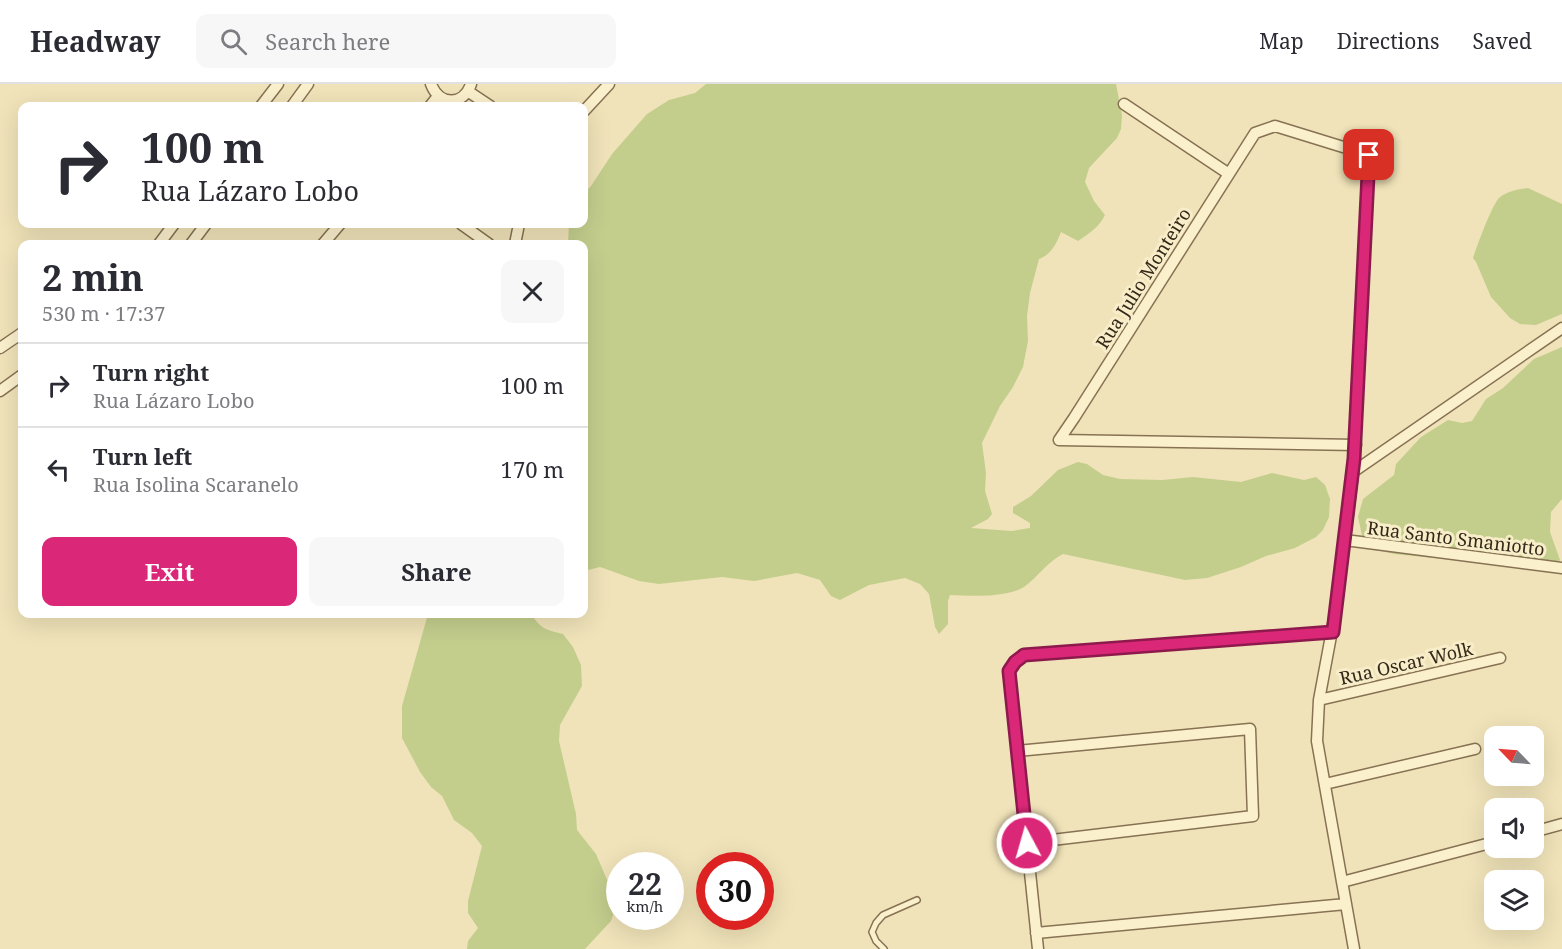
<!DOCTYPE html>
<meta charset="utf-8">
<style>
:root{--surface:#fff;--page:#f7f7f7;--text:#2b2b33;--muted:#7c7c81;--line:#e1e1e2;--accent:#db2777}
body{margin:0;font-family:"Noto Serif",serif;background:var(--page);color:var(--text);height:100vh;display:flex;flex-direction:column;font-size:22px;white-space:nowrap}
*{box-sizing:border-box;margin:0}
p{font-size:20px;color:var(--muted)}
.icon{flex:none;width:33px;height:33px;fill:none;stroke:currentColor;stroke-width:2;stroke-linecap:round;stroke-linejoin:round}
.map{position:relative;flex:1;overflow:hidden}
.panel{position:absolute;left:18px;top:156px;width:570px;height:378px;display:flex;flex-direction:column;background:var(--surface);border-radius:12px;box-shadow:0 6px 24px #0002}
.panel>*{flex:none}
.guide{position:absolute;left:18px;top:18px;width:570px;height:126px;border-radius:12px;box-shadow:0 6px 24px #0002;background:#fff;color:var(--text);overflow:hidden}
.needle{width:39px;rotate:295deg}
.buttons{position:absolute;left:1484px;top:642px;display:grid;gap:12px}
.buttons a{display:grid;place-items:center;width:60px;height:60px;border-radius:12px;background:var(--surface);box-shadow:0 6px 24px #0002;font-size:30px}
.speed{position:absolute;left:606px;top:768px;display:flex;gap:12px;font-size:30px;font-weight:700;text-align:center}
.speed>*{display:grid;place-content:center;width:78px;height:78px;border-radius:50%;background:var(--surface);box-shadow:0 6px 24px #0002;line-height:1}
.speed small{font-size:15px;font-weight:400}
.speed .limit{border:9px solid #d22;background:#fff;color:#111}
.pin{position:absolute;display:grid;place-items:center;width:51px;height:51px;color:#fff;margin:-26px;border-radius:12px;box-shadow:0 3px 9px #0006}
.me{position:absolute;width:66px;margin:-33px;rotate:354deg;stroke-linejoin:round;filter:drop-shadow(0 0 4px #0008)}
.turn{display:flex;align-items:center;gap:21px;height:126px;padding:0 24px;font-size:27px}
.turn .icon{width:78px;height:78px;stroke-width:2.5}
.turn b{display:block;font-size:42px;line-height:51px}
.round{display:grid;place-items:center;flex:none;width:63px;height:63px;border-radius:12px;background:var(--page)}
.overview{display:flex;align-items:center;justify-content:space-between;height:102px;padding:0 24px}
h1{font-size:36px;font-weight:700;line-height:45px}
.action{display:flex;gap:12px;margin-top:auto;padding:12px 24px}
.action a{flex:1;height:69px;border-radius:12px;background:var(--accent);color:#fff;font-size:24px;font-weight:700;line-height:69px;text-align:center}
.action a+a{background:var(--page);color:var(--text)}
ul{padding:0;list-style:none}
li{display:flex;align-items:center;gap:18px;height:84px;padding:0 24px;border-top:2px solid var(--line)}
li div{flex:1}
li b{display:block;font-size:22px}
li em{font-style:normal}
header{display:flex;align-items:center;gap:36px;box-sizing:border-box;height:84px;padding:0 30px;background:var(--surface);border-bottom:2px solid var(--line)}
header strong{font-size:28px}
nav{display:flex;gap:33px;margin-inline-start:auto;font-size:21px}
.search{width:420px;height:54px;background:var(--page);display:flex;align-items:center;gap:15px;box-sizing:border-box;padding:0 21px;border-radius:12px;color:var(--muted);font-size:22px}
.map>svg:first-child{display:block}
.green{fill:#c3ce8d}
.lines{fill:none;stroke-linecap:round;stroke-linejoin:round}
.service-casing{stroke:#877253;stroke-width:8}
.minor-casing{stroke:#877253;stroke-width:13}
.service{stroke:#fbf0cc;stroke-width:5}
.minor{stroke:#fbf0cc;stroke-width:10}
.route-casing{stroke:#8e194d;stroke-width:15}
.route{stroke:#db2777;stroke-width:10}
.labels{text-anchor:middle;dominant-baseline:central;stroke-width:6;stroke-linejoin:round;paint-order:stroke}
.street-label{font-size:18px;fill:#352819;stroke:#f7edc8}
</style>
<header>
<strong>Headway</strong>
<div class="search"><svg class="icon" aria-label="search" viewBox="0 0 24 24"><circle cx="10" cy="10" r="6"/><path d="M15 15l6 6"/></svg>Search here</div>
<nav><a>Map</a><a>Directions</a><a>Saved</a></nav>
</header>
<div class="map">
<svg width="1562" height="865" viewBox="0 0 1562 865">
<rect width="100%" height="100%" fill="#f0e3b9"/>
<!-- green -->
<path class="green" d="M706,0H1116L1122,31L1121,45L1117,54L1089,84L1085,98L1094,117L1105,131C1100,142 1089,150 1078,157L1061,148C1056,160 1052,170 1039,175L1030,209L1027,232L1028,257L1023,283L1013,303L1000,322L982,359L986,389L985,407L992,430L988,435L971,444L1012,447L1030,444V439L1013,429V423L1031,412L1058,386L1078,378L1087,380L1103,391L1120,395L1162,396L1193,393L1241,398L1272,389L1304,396L1316,393L1325,401L1330,415L1329,433L1323,446L1316,453L1295,464L1266,472L1241,483L1207,494L1185,496L1063,470C1047,478 1038,493 1024,503C1007,514 970,512 950,511L948,517V540L939,550L935,543L929,510L920,500L905,494L869,501L840,516L831,512L820,496L797,489L754,497L722,493L659,500L639,497L600,483L584,487V160H568L569,140H584V109L591,102L612,70L647,30L669,16L695,9Z
M1528,104L1562,120V230L1536,241L1520,240L1510,234L1491,213L1476,178L1473,174C1477,162 1492,120 1500,113C1508,107 1519,105 1528,104Z
M1562,263V415L1551,428L1550,448L1560,476L1554,483L1505,481L1394,470L1376,466L1363,456L1358,433L1363,415L1394,391L1396,380L1421,353L1448,336L1462,339L1472,337L1486,315L1503,304L1534,275Z
M428,530H531C541,545 546,546 563,550L573,563L581,581L582,602L560,641L559,657L576,730L577,746L596,770L614,812L615,825L611,837L585,865H467L468,857L478,844L468,829V817L482,762L472,749L454,736L442,712L431,703L420,688L402,654V622Z"/>
<g class="lines">
<defs>
<path id="service" d="M884,865L876,857L872,848L876,839L883,831L917,816"/>
<path id="minor" d="M431,0C439,22 464,22 471,0
M469,8L490,22
M1124,20L1229,90
M261,22L278,0
M292,22L308,0
M430,22L438,12
M584,27L609,0
M461,140L489,160
M159,160L174,140
M191,160L206,140
M323,160L340,140
M515,160L519,140
M0,264L22,249
M0,307L22,291
M1059,356L1074,334L1255,49L1275,42L1369,71L1353,388L1336,525L1319,616L1317,657L1354,865
M1059,356L1356,361
M1353,388L1562,244
M1345,456L1562,484
M1319,616L1500,574
M1017,667L1250,645L1253,732L1027,759
M1325,700L1475,665
M1533,748L1562,740
M1342,798L1494,758
M1036,849L1346,820
M1038,865L1009,587L1015,578L1024,571L1333,548"/>
</defs>
<!-- service casing -->
<use href="#service" class="service-casing"/>
<!-- minor casing -->
<use href="#minor" class="minor-casing"/>
<!-- service -->
<use href="#service" class="service"/>
<!-- minor -->
<use href="#minor" class="minor"/>
</g>
<g class="lines">
<defs>
<path id="route" d="M1027,759L1009,587L1015,578L1024,571L1333,548L1354,375L1369,71"/>
</defs>
<!-- route casing -->
<use href="#route" class="route-casing"/>
<!-- route -->
<use href="#route" class="route"/>
</g>
<g class="labels">
<!-- street labels -->
<g class="street-label">
<text transform="translate(1143 194) rotate(-58)">Rua Julio Monteiro</text>
<text transform="translate(1456 454) rotate(7)">Rua Santo Smaniotto</text>
<text transform="translate(1406 579) rotate(-13)">Rua Oscar Wolk</text>
</g>
</g>
</svg>
<div class="buttons">
<a><svg class="needle" viewBox="-14 -14 28 28"><path d="M0-13l5 13h-10z" fill="#e53935"/><path d="M0 13l5-13h-10z" fill="#7c7c81"/></svg></a>
<a><svg class="icon" aria-label="sound" viewBox="0 0 24 24"><path d="M4 9h4l5-4v14l-5-4H4zM17 9q2 3 0 6"/></svg></a>
<a><svg class="icon" aria-label="layers" viewBox="0 0 24 24"><path d="M12 4l9 5-9 5-9-5zM3 14l9 5 9-5"/></svg></a>
</div>
<div class="speed"><div>22<small>km/h</small></div><div class="limit">30</div></div>
<div class="pin" style="left:1369px;top:71px;background:#d93025"><svg class="icon" aria-label="arrive" viewBox="0 0 24 24"><path d="M6 21V4h12l-3 4 3 4H6"/></svg></div>
<svg class="me" style="left:1027px;top:759px" viewBox="-20 -20 40 40"><circle r="17" fill="#db2777" stroke="#fff" stroke-width="3"/><path d="M0-11L8 9 0 5-8 9z" fill="#fff"/></svg>
<div class="guide">
<div class="turn"><svg class="icon" aria-label="right" viewBox="0 0 24 24"><path d="M7 20v-9h11M14 6l5 5-5 5"/></svg><div><b>100 m</b>Rua Lázaro Lobo</div></div>
</div>
<section class="panel">
<div class="overview"><div><h1>2 min</h1><p>530 m · 17:37</p></div><a class="round"><svg class="icon" aria-label="close" viewBox="0 0 24 24"><path d="M6 6l12 12M18 6L6 18"/></svg></a></div>
<ul>
<li><svg class="icon" aria-label="right" viewBox="0 0 24 24"><path d="M7 20v-9h11M14 6l5 5-5 5"/></svg><div><b>Turn right</b><p>Rua Lázaro Lobo</p></div><em>100 m</em></li>
<li><svg class="icon" aria-label="left" viewBox="0 0 24 24"><path d="M17 20v-9H6M10 6l-5 5 5 5"/></svg><div><b>Turn left</b><p>Rua Isolina Scaranelo</p></div><em>170 m</em></li>
</ul>
<div class="action"><a>Exit</a><a>Share</a></div>
</section>
</div>
